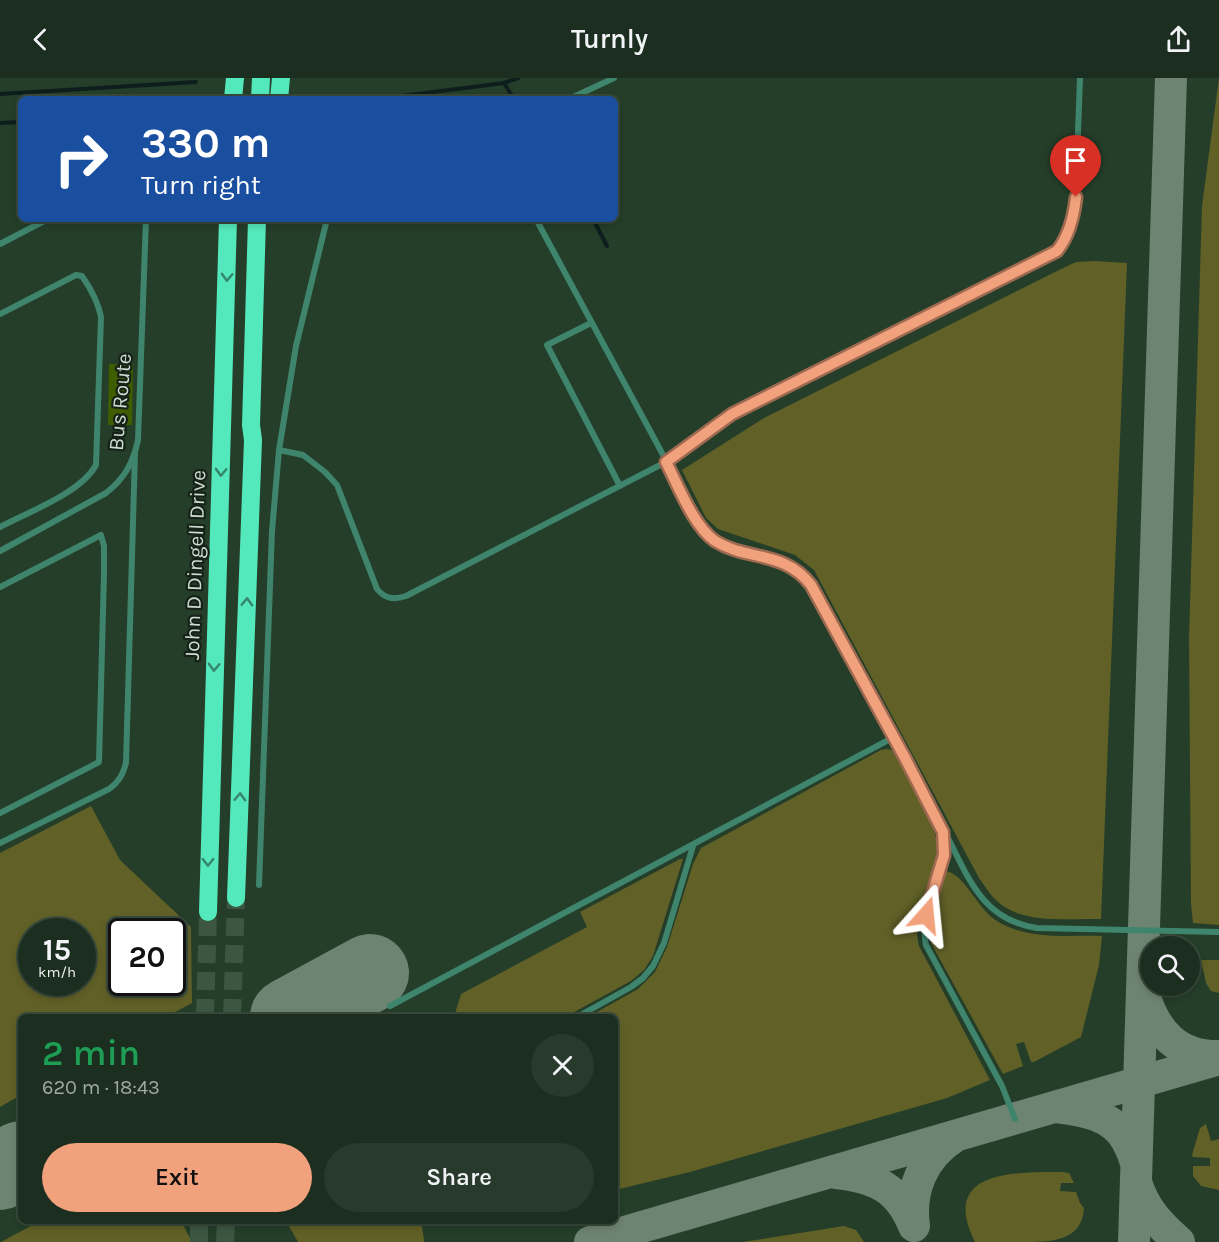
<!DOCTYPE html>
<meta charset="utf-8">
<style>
:root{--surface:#1b2e1f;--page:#283a2c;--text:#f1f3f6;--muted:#a0a8a4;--line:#394a3d;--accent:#f1a17b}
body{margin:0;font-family:Karla,sans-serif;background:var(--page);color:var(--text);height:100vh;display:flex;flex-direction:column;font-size:22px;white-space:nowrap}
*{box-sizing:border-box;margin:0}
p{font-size:20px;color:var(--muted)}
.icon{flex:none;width:33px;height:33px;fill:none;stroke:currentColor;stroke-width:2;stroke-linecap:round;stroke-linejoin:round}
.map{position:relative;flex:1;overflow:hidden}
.drawer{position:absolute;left:18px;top:936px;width:600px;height:210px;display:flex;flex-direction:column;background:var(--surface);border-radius:9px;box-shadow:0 3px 9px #0003,0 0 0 2px var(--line)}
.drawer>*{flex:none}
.hud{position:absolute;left:18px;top:18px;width:600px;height:126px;border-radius:9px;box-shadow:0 3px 9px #0003,0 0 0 2px var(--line);background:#1a4fa0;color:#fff;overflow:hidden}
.buttons{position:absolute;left:1140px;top:858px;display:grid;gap:12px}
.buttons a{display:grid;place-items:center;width:60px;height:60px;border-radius:50%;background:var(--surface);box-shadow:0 3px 9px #0003,0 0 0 2px var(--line);font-size:30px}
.speed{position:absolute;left:18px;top:840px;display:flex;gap:12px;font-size:30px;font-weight:700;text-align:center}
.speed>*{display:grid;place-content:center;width:78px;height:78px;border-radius:50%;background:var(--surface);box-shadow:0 3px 9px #0003,0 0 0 2px var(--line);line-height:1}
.speed small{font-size:15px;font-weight:400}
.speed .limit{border:3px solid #111;border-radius:9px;background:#fff;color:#111}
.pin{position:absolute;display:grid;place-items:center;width:51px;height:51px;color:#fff;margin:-62px -26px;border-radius:50% 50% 50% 0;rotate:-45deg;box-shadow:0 0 6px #0007}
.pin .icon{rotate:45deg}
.me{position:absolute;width:66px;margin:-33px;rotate:18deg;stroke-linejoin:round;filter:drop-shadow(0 0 4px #0008)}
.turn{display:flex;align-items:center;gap:21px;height:126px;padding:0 24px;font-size:27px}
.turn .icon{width:78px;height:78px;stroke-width:2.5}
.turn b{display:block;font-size:42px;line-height:51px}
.round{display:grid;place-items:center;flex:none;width:63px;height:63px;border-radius:32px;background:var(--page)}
.head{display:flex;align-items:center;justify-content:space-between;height:102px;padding:0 24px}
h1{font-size:36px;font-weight:600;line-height:45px;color:#1e9e55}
.cta{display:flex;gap:12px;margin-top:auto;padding:12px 24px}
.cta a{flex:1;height:69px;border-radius:36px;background:var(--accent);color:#111;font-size:24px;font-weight:600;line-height:69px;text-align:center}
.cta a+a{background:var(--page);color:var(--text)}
header{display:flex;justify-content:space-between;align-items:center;height:78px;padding:0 24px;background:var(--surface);font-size:27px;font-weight:600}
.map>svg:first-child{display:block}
.green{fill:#616027;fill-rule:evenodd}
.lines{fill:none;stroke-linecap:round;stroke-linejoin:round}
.stream{stroke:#0d1e1d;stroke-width:4}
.taxiway{stroke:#6e8472;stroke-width:32}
.runway{stroke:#6e8472;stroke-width:78}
.building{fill:#3f5e00}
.highway-tunnel{stroke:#3d5642;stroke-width:18;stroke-dasharray:18 9;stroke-linecap:butt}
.lane{stroke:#3f856e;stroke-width:6}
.highway{stroke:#54e9bc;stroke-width:18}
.oneway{stroke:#35866a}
.route-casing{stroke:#9d6950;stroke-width:15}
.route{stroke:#f1a17b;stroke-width:10}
.labels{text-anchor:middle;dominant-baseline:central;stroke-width:4.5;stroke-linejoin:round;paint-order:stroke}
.street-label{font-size:21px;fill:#ccdcce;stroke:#162218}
</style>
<header><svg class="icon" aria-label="back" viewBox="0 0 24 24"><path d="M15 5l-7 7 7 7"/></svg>Turnly<svg class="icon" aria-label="share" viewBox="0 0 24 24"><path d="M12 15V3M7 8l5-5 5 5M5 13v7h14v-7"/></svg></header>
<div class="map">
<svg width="1219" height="1164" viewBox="0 0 1219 1164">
<rect width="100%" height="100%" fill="#243e29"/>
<!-- green -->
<path class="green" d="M1219,0V847L1193,845L1191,826L1189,559L1202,128Z
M1095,183L1127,185L1101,841C1068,840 1022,847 997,823C990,817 985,808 979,800L814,492L795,477L718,451L706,440L682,392L764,340L1057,193L1076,184Z
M886,671L893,672C906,696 937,742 937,769C938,803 910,833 919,868L990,1002L947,1020L690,1094L615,1112V939H588L638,911L655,894L667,869L693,786L701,770L881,672Z
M91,728L120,782L191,849L192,925L166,939H21V1017L0,1029V775ZM32,854H82V904H32ZM122,854H172V904H122Z
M680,781H683L653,878L644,892L631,903L565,939H454L461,916L587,849L580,834Z
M946,793C964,796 977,829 994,841C1025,863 1067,857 1102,858L1099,887L1081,959L1034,984H1031L1024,964L1016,966L1023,988L1003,996L931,865L933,838Z
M1201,882H1219V915L1211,913L1206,905Z
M1206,1046L1211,1063L1219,1061V1112L1201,1108L1193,1098V1088H1210V1080L1193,1079L1192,1077L1200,1050Z
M1063,1094L1069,1095L1074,1105H1061L1060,1113L1076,1114L1080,1125L1084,1130C1082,1164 1050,1164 1022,1164C1007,1164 991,1164 975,1164C939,1092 1014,1094 1063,1094Z
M40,1143H181L192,1164H1Z
M286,1143H421L424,1162V1164H298Z
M844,1148L856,1152L864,1164H743Z"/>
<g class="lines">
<!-- stream -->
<path class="stream" d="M504,5L514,21
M0,16L196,4
M378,21L504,5L518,0
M0,45L21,44
M593,141L607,168"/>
<!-- taxiway -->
<path class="taxiway" d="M1144,916C1155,954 1178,979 1219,978
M1056,1029C1083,1032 1113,1037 1127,1063C1131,1070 1134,1078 1136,1085
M836,1095C875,1099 899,1110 914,1148C909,1112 923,1079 954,1059
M1137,1107C1145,1132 1160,1147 1179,1164
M590,1164L1219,981
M1134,1164L1171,0"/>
<!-- runway -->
<path class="runway" d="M289,939L370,895
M0,1093L21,1082"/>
</g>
<!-- building -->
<path class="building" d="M109,286L133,287L132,347H108Z"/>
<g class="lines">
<!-- highway-tunnel -->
<path class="highway-tunnel" d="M205,939L208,834
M232,939L236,820
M199,1164V1143
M225,1164L226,1143"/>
<!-- lane -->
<path class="lane" d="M569,21L614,0
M536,141L704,453C736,482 783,471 811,507L938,742C941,749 944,757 945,765C947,800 918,831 926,867L1002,1008L1015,1041
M0,166L48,141
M0,236L76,197L82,198C91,211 98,223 101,239L96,387C81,415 28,434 0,449
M591,245L547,267L620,408
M279,372L303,377L325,394L337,407L377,511C385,521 394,522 406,518L666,384L732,336L1057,173L1064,164L1075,134L1080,0
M0,473L106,415C125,400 133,385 138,362L146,141
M0,509L101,457L104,468V495L99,684L0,735
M946,756C968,799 982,842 1037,850L1219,854
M0,765L109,711C119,704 123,696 126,685L135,375
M259,807L272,453L279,372L296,268L327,141
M390,928L894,659
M577,939L631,909L643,900L653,888L664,865L693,768"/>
<!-- highway -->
<path class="highway" d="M233,21L235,0
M260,21L261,0
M279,21L281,0
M236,820L253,362L251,347L257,141
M208,834L228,141"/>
</g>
<!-- one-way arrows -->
<defs><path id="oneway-chevron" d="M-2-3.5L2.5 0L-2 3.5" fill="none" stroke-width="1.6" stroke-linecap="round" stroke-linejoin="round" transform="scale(1.5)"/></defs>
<g class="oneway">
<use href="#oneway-chevron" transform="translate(227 199) rotate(92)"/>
<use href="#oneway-chevron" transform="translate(221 394) rotate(92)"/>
<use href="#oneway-chevron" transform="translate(247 524) rotate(-88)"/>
<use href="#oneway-chevron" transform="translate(214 589) rotate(92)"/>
<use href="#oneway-chevron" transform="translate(240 719) rotate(-88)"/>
<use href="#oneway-chevron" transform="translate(208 784) rotate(91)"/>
</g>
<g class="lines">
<defs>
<path id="route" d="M926,837L944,777L943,754L905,680L811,507C784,472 747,483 715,463C694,449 678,407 666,384L732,336L1057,173C1069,158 1074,138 1076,119"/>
</defs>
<!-- route casing -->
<use href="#route" class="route-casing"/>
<!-- route -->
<use href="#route" class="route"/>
</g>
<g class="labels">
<!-- street labels -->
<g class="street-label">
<text transform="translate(120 324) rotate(-85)">Bus Route</text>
<text transform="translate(195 487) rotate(-88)">John D Dingell Drive</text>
</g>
</g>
</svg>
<div class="buttons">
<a><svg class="icon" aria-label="search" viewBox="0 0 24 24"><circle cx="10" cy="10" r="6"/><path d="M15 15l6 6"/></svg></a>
</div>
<div class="speed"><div>15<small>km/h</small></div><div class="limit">20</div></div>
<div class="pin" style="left:1076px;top:119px;background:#d93025"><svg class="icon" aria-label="arrive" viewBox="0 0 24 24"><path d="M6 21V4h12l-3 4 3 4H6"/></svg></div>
<svg class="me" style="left:926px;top:837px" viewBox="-20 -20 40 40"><path d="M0-17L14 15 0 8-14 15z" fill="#f1a17b" stroke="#fff" stroke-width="4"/></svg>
<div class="hud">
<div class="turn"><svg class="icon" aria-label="right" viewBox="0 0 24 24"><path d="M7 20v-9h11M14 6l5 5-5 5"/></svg><div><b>330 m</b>Turn right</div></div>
</div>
<section class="drawer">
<div class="head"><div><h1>2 min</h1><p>620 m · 18:43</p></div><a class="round"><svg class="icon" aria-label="close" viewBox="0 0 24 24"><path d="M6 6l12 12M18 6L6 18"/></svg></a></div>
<div class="cta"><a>Exit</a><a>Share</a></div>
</section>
</div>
